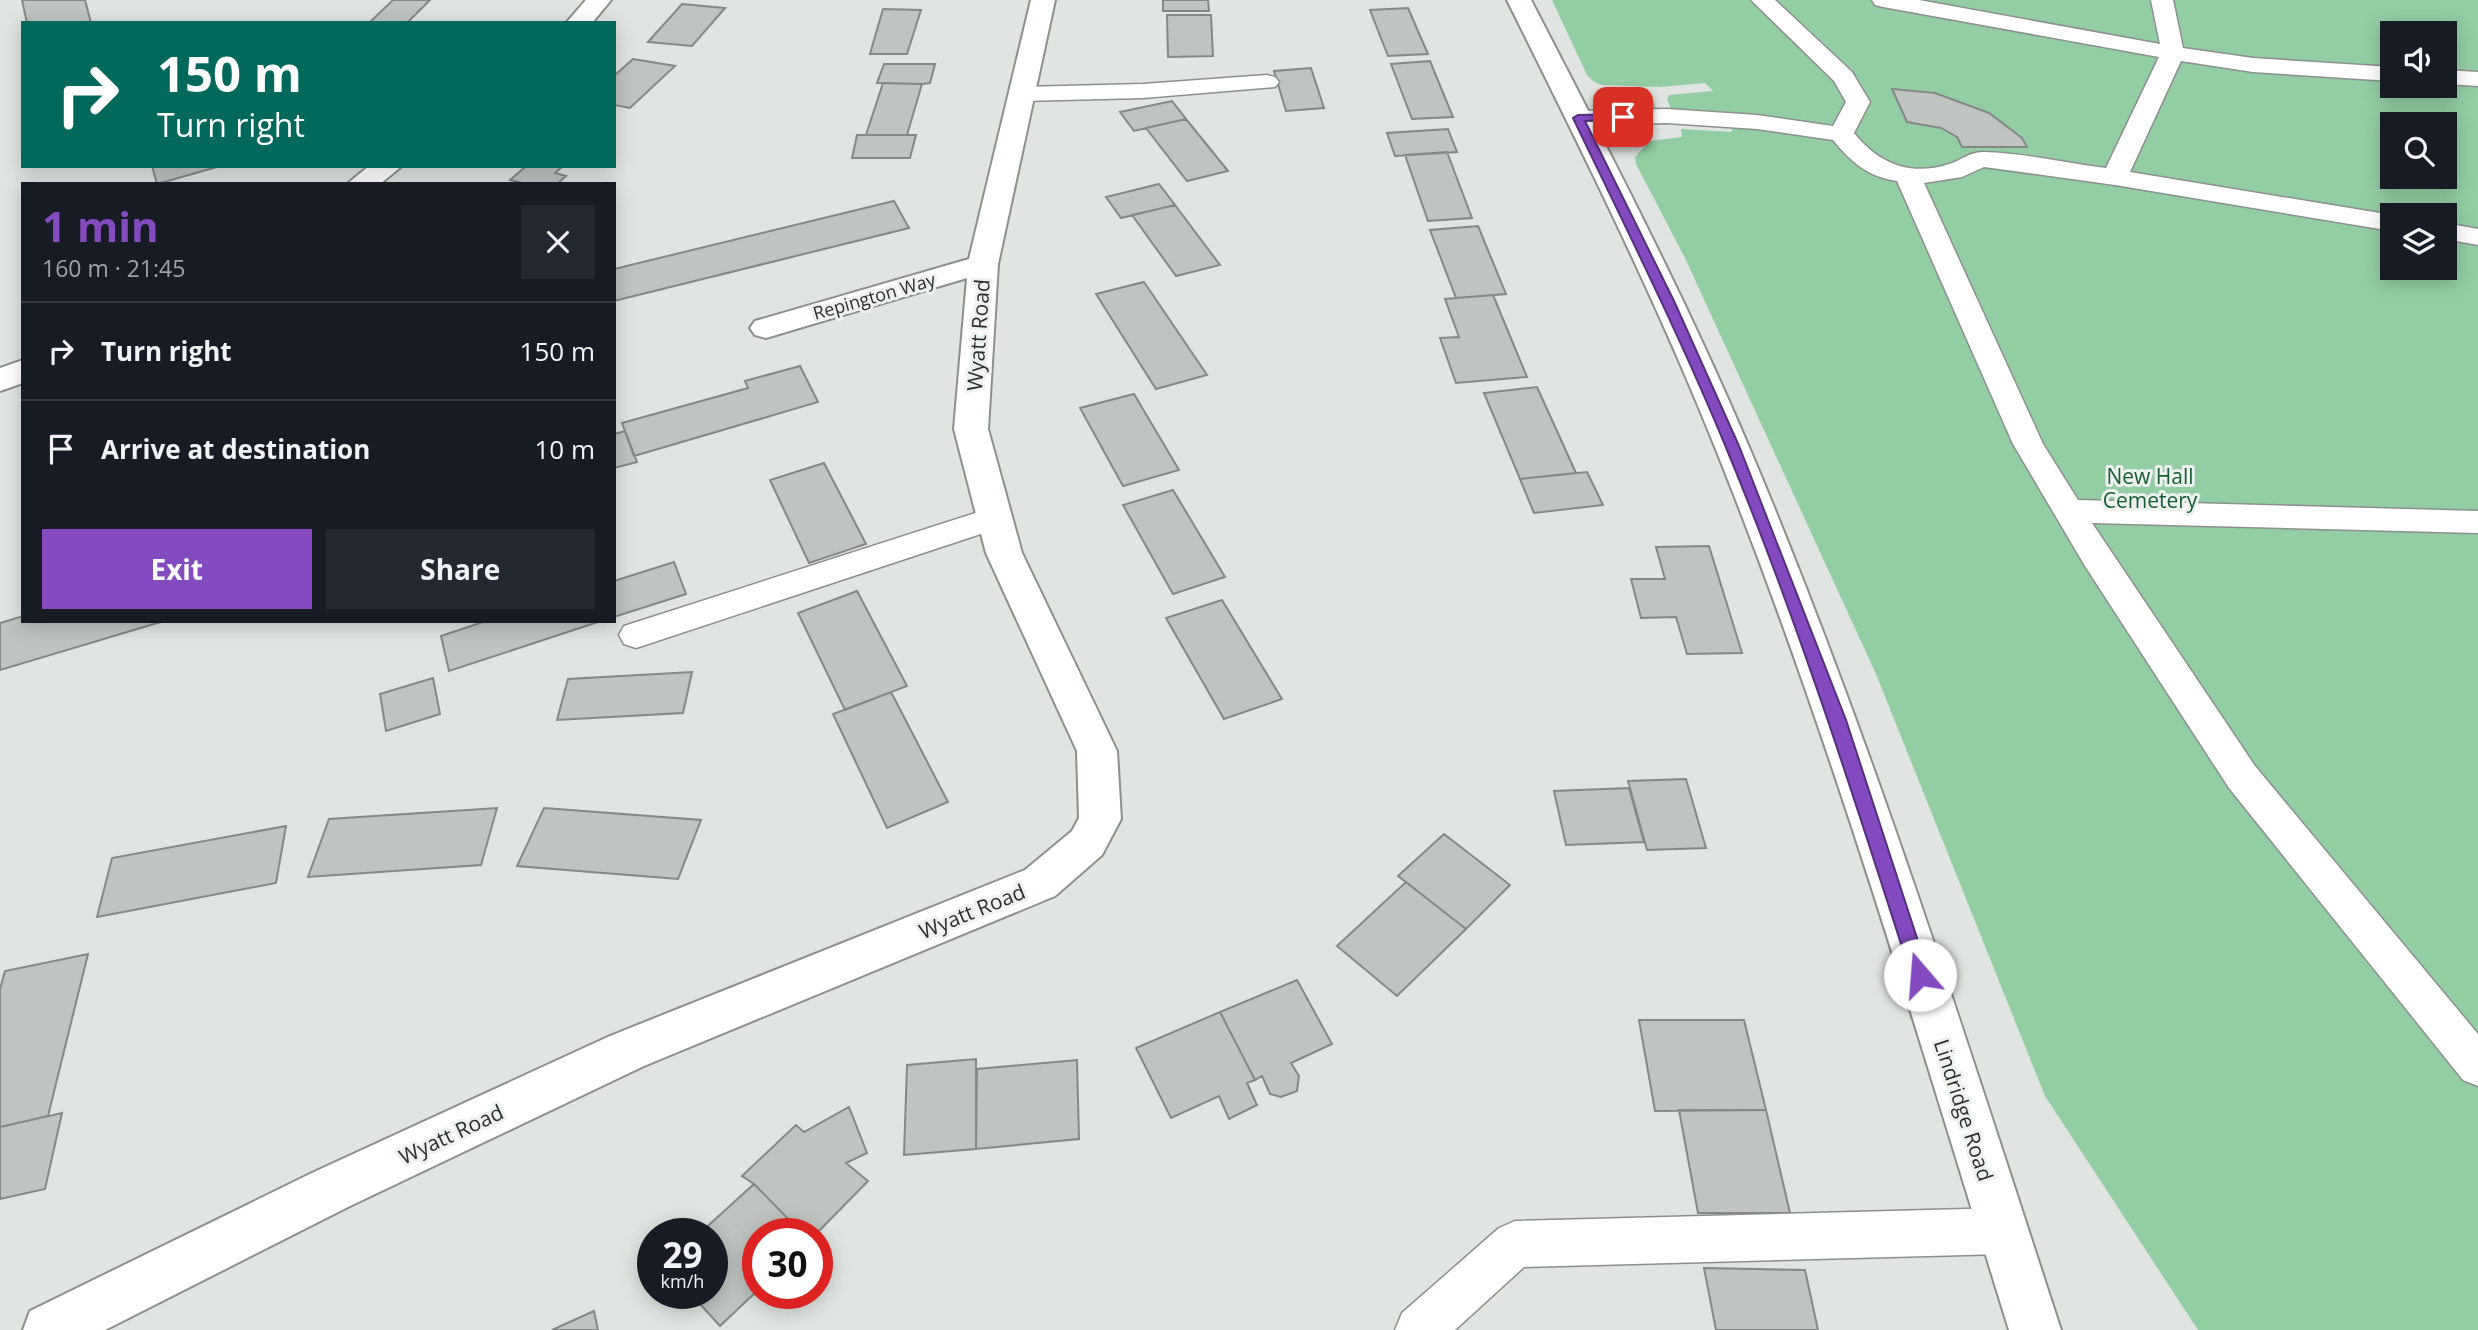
<!DOCTYPE html>
<meta charset="utf-8">
<style>
:root{--surface:#171b24;--page:#242831;--text:#f1f3f6;--muted:#9ea1a6;--line:#363941;--accent:#844ac0}
body{margin:0;font-family:"Open Sans",sans-serif;background:var(--page);color:var(--text);height:100vh;display:flex;flex-direction:column;font-size:26px;white-space:nowrap}
*{box-sizing:border-box;margin:0}
p{font-size:23px;color:var(--muted)}
.icon{flex:none;width:38px;height:38px;fill:none;stroke:currentColor;stroke-width:2;stroke-linecap:round;stroke-linejoin:round}
.map{position:relative;flex:1;overflow:hidden}
.details{position:absolute;left:21px;top:182px;width:595px;height:441px;display:flex;flex-direction:column;background:var(--surface);border-radius:0px;box-shadow:0 4px 18px #0003}
.details>*{flex:none}
.banner{position:absolute;left:21px;top:21px;width:595px;height:147px;border-radius:0px;box-shadow:0 4px 18px #0003;background:#00695c;color:#fff;overflow:hidden}
.tools{position:absolute;left:2380px;top:21px;display:grid;gap:14px}
.tools a{display:grid;place-items:center;width:77px;height:77px;border-radius:0px;background:var(--surface);box-shadow:0 4px 18px #0003;font-size:35px}
.speed{position:absolute;left:637px;top:1218px;display:flex;gap:14px;font-size:35px;font-weight:700;text-align:center}
.speed>*{display:grid;place-content:center;width:91px;height:91px;border-radius:50%;background:var(--surface);box-shadow:0 4px 18px #0003;line-height:1}
.speed small{font-size:18px;font-weight:400}
.speed .limit{border:10px solid #d22;background:#fff;color:#111}
.pin{position:absolute;display:grid;place-items:center;width:60px;height:60px;color:#fff;margin:-30px;border-radius:14px;box-shadow:0 4px 10px #0006}
.me{position:absolute;width:77px;margin:-38px;rotate:342deg;stroke-linejoin:round;filter:drop-shadow(0 0 5px #0008)}
.turn{display:flex;align-items:center;gap:24px;height:147px;padding:0 21px;font-size:32px}
.turn .icon{width:91px;height:91px;stroke-width:2.5}
.turn b{display:block;font-size:49px;line-height:60px}
.round{display:grid;place-items:center;flex:none;width:74px;height:74px;border-radius:0px;background:var(--page)}
.summary{display:flex;align-items:center;justify-content:space-between;height:119px;padding:0 21px}
h1{font-size:42px;font-weight:700;line-height:52px;color:var(--accent)}
.cta{display:flex;gap:14px;margin-top:auto;padding:14px 21px}
.cta a{flex:1;height:80px;border-radius:0px;background:var(--accent);color:#fff;font-size:28px;font-weight:700;line-height:80px;text-align:center}
.cta a+a{background:var(--page);color:var(--text)}
ul{padding:0;list-style:none}
li{display:flex;align-items:center;gap:21px;height:98px;padding:0 21px;border-top:2px solid var(--line)}
li div{flex:1}
li b{display:block;font-size:26px}
li em{font-style:normal}
.map>svg:first-child{display:block}
.green{fill:#93cda4;fill-rule:evenodd}
.building{fill:#bfc4c0;stroke:#858986;stroke-width:2}
.lines{fill:none;stroke-linecap:round;stroke-linejoin:round}
.service-casing{stroke:#8b908c;stroke-width:3}
.minor-casing{stroke:#8b908c;stroke-width:4}
.service{fill:#fff;fill-rule:evenodd}
.minor{fill:#fff;fill-rule:evenodd}
.route{fill:#844ac0;stroke:#56307d;stroke-width:2}
.labels{text-anchor:middle;dominant-baseline:central;stroke-width:6;stroke-linejoin:round;paint-order:stroke}
.far-street-label{font-size:18px;fill:#2d2f2d;stroke:#edf2ef}
.street-label{font-size:21px;fill:#2d2f2d;stroke:#edf2ef}
.park-label{font-size:21px;fill:#175d34;stroke:#edf2ef}
</style>
<div class="map">
<svg width="2478" height="1330" viewBox="0 0 2478 1330">
<rect width="100%" height="100%" fill="#e0e5e1"/>
<!-- green -->
<path class="green" d="M1552,0H2478V1330H2198L2045,1096L1876,674L1685,258L1636,164L1635,157L1650,141L1682,137L1681,129L1732,132L1731,112L1671,109L1667,99L1669,95L1713,91L1705,83L1659,87L1602,85L1594,82L1587,75ZM2392,33H2445V86H2392ZM2392,124H2445V177H2392ZM2392,215H2445V268H2392Z
M1600,93L1646,94L1652,96L1656,109C1633,108 1613,107 1593,95Z"/>
<!-- building -->
<path class="building" d="M22,0H85L91,23H27Z
M393,0H430L407,23L370,22Z
M1163,0H1208L1209,11H1163Z
M682,4L725,8L692,46L648,42Z
M1408,8L1428,54L1388,56L1370,10Z
M883,9L921,10L907,54H870Z
M1167,15H1211L1213,56L1168,57Z
M633,59L675,66L630,108L614,105V76Z
M1430,61L1453,117L1412,119L1391,64Z
M884,64H935L930,83L922,84L877,83Z
M1311,68L1324,108L1286,111L1274,71Z
M883,83L922,84L907,135H866Z
M1892,89L1935,93L1989,113L2022,138L2027,147H1962L1957,137L1941,128L1907,122Z
M1172,101L1186,119L1134,131L1120,112Z
M1186,119L1228,171L1187,181L1146,128Z
M1448,129L1457,152L1395,156L1387,133Z
M857,135H916L910,158H852Z
M1447,152L1472,218L1428,221L1405,155Z
M152,166H217V167L157,184Z
M520,166H563L555,173L566,176L557,184H527L510,180L525,167Z
M1159,184L1175,205L1121,218L1106,197Z
M894,201L909,228L614,301V269Z
M1175,205L1220,265L1176,276L1132,215Z
M1478,226L1506,294L1456,298L1430,230Z
M1144,282L1207,375L1156,389L1096,294Z
M1493,295L1527,377L1456,383L1440,338L1459,337L1445,299Z
M800,366L818,402L634,456L622,423L748,388L745,381Z
M1537,387L1576,473L1520,479L1484,393Z
M1134,394L1179,470L1123,486L1080,408Z
M625,431L637,462L614,468V434Z
M824,463L866,544L809,563L770,480Z
M1587,472L1603,505L1534,513L1520,479Z
M1173,490L1225,577L1173,594L1123,505Z
M1709,546L1742,653L1687,654L1676,617L1641,618L1631,579H1665L1656,547Z
M674,562L686,594L614,617V581Z
M857,591L907,686L845,710L798,613Z
M1222,600L1282,699L1224,719L1166,618Z
M23,616V621H164L0,670V623Z
M486,621H601L449,671L441,636Z
M692,672L683,713L557,720L568,679Z
M433,678L440,714L386,731L380,694Z
M891,692L948,802L887,828L833,714Z
M1686,779L1706,848L1647,850L1628,781Z
M1629,788L1644,842L1566,845L1554,791Z
M497,808L481,865L308,877L329,819Z
M544,808L701,820L678,879L517,866Z
M286,826L276,883L97,917L112,858Z
M1444,834L1510,885L1466,929L1398,876Z
M1406,882L1466,929L1397,996L1337,946Z
M88,954L48,1116L0,1127V989L5,971Z
M1297,980L1332,1044L1291,1063L1299,1076L1297,1091L1281,1097L1270,1094L1262,1076L1255,1080L1220,1012Z
M1220,1012L1255,1080L1247,1083L1257,1105L1229,1119L1219,1096L1171,1118L1136,1048Z
M1639,1020H1744L1766,1110L1655,1111Z
M976,1059V1149L904,1155L907,1065Z
M1077,1060L1079,1139L976,1149L977,1069Z
M849,1107L867,1153L846,1163L868,1181L816,1234H803L754,1184L742,1176L796,1125L804,1132Z
M1679,1110H1766L1790,1213H1698Z
M62,1113L45,1189L0,1199V1127Z
M754,1184L803,1234H758V1290L720,1326L690,1293H712V1234H699Z
M1704,1268L1805,1270L1818,1330H1716Z
M594,1311L598,1330H552Z"/>
<g class="lines">
<defs>
<path id="service" d="M1751,0H1775L1852,72L1870,102L1854,133C1878,163 1910,177 1949,164C1960,161 1971,151 1984,152C2024,153 2066,163 2106,168L2159,57L1883,7L1875,5L1872,0H1919L2160,44L2151,0H2173L2183,48L2253,58L2392,67V81L2253,72L2181,61L2130,172L2392,215V231L2115,185L1984,167L1962,177L1924,183L2043,444L2078,500L2478,511V533L2092,523L2255,766L2478,1034V1086L2463,1080L2229,788L2085,566L2013,444L1897,181C1868,177 1851,162 1833,140L1757,129L1667,123L1578,125L1569,123L1566,118L1569,113L1578,111L1667,109L1757,115L1833,126L1846,102L1834,81Z
M2445,70L2478,72V86L2445,84Z
M1267,75L1275,77L1279,82L1275,87L1143,98L1022,101L1014,99L1010,94L1014,89L1022,87L1143,84Z
M2445,223L2478,229V245L2445,239Z
M994,507L1005,510L1010,518L1005,526L636,648L624,644L619,635L624,626Z
M2003,1208L2019,1215L2026,1231L2019,1247L2003,1254L1524,1267L1455,1330H1395L1402,1313L1499,1228L1515,1221Z"/>
<path id="minor" d="M586,0H611L592,23H566Z
M1031,0H1055L998,264L988,429L1022,553L1117,751L1121,819L1102,855L1055,896L644,1066L350,1206L105,1330H23L30,1311L314,1172L610,1036L1025,870L1072,831L1079,818L1077,751L986,553L954,429L967,278L766,338L755,335L750,328L755,321L969,259Z
M1507,0H1531C1607,147 1684,294 1749,447C1871,735 1964,1033 2061,1330H2009C1917,1034 1831,736 1715,447C1654,295 1580,147 1507,0Z
M369,166H402L380,184H347Z
M23,360V383L0,391V368Z"/>
</defs>
<!-- service casing -->
<use href="#service" class="service-casing"/>
<!-- minor casing -->
<use href="#minor" class="minor-casing"/>
<!-- service -->
<use href="#service" class="service"/>
<!-- minor -->
<use href="#minor" class="minor"/>
</g>
<!-- route -->
<path class="route" d="M1623,114L1628,117L1627,120L1585,121L1674,301L1739,446L1846,720L1929,975L1927,981L1920,984L1913,981L1911,975C1854,797 1797,618 1725,445C1679,334 1625,226 1573,118L1578,115Z"/>
<g class="labels">
<!-- far-street labels -->
<g class="far-street-label">
<text transform="translate(874 296) rotate(-16)">Repington Way</text>
</g>
<!-- street labels -->
<g class="street-label">
<text transform="translate(978 335) rotate(-86)">Wyatt Road</text>
<text transform="translate(972 911) rotate(-22)">Wyatt Road</text>
<text transform="translate(1964 1110) rotate(72)">Lindridge Road</text>
<text transform="translate(451 1134) rotate(-25)">Wyatt Road</text>
</g>
<!-- park labels -->
<g class="park-label">
<text x="2150" y="476">New Hall<tspan x="2150" dy="24">Cemetery</tspan></text>
</g>
</g>
</svg>
<div class="tools">
<a><svg class="icon" aria-label="sound" viewBox="0 0 24 24"><path d="M4 9h4l5-4v14l-5-4H4zM17 9q2 3 0 6"/></svg></a>
<a><svg class="icon" aria-label="search" viewBox="0 0 24 24"><circle cx="10" cy="10" r="6"/><path d="M15 15l6 6"/></svg></a>
<a><svg class="icon" aria-label="layers" viewBox="0 0 24 24"><path d="M12 4l9 5-9 5-9-5zM3 14l9 5 9-5"/></svg></a>
</div>
<div class="speed"><div>29<small>km/h</small></div><div class="limit">30</div></div>
<div class="pin" style="left:1623px;top:117px;background:#d93025"><svg class="icon" aria-label="arrive" viewBox="0 0 24 24"><path d="M6 21V4h12l-3 4 3 4H6"/></svg></div>
<svg class="me" style="left:1920px;top:975px" viewBox="-20 -20 40 40"><circle r="19" fill="#fff"/><path d="M0-13L10 11 0 6-10 11z" fill="#844ac0"/></svg>
<div class="banner">
<div class="turn"><svg class="icon" aria-label="right" viewBox="0 0 24 24"><path d="M7 20v-9h11M14 6l5 5-5 5"/></svg><div><b>150 m</b>Turn right</div></div>
</div>
<section class="details">
<div class="summary"><div><h1>1 min</h1><p>160 m · 21:45</p></div><a class="round"><svg class="icon" aria-label="close" viewBox="0 0 24 24"><path d="M6 6l12 12M18 6L6 18"/></svg></a></div>
<ul>
<li><svg class="icon" aria-label="right" viewBox="0 0 24 24"><path d="M7 20v-9h11M14 6l5 5-5 5"/></svg><div><b>Turn right</b></div><em>150 m</em></li>
<li><svg class="icon" aria-label="arrive" viewBox="0 0 24 24"><path d="M6 21V4h12l-3 4 3 4H6"/></svg><div><b>Arrive at destination</b></div><em>10 m</em></li>
</ul>
<div class="cta"><a>Exit</a><a>Share</a></div>
</section>
</div>
